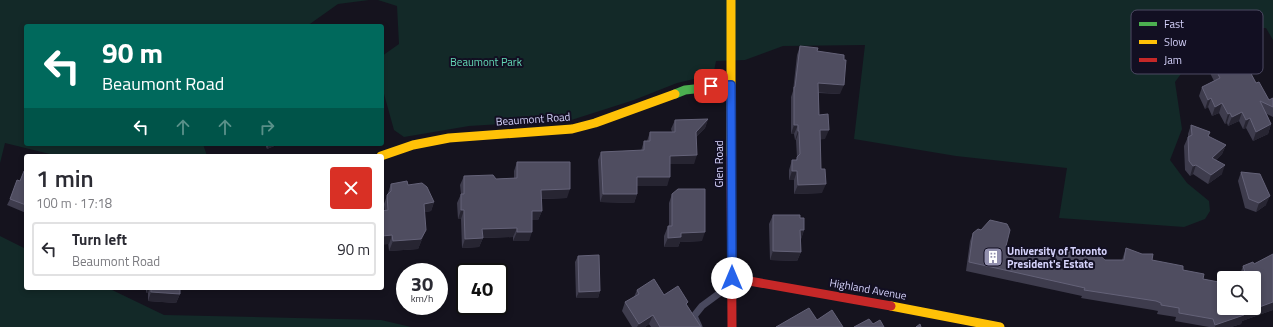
<!DOCTYPE html>
<meta charset="utf-8">
<style>
:root{--surface:#fff;--page:#f2f2f3;--text:#2b2b33;--muted:#7c7c81;--line:#e1e1e2}
body{margin:0;font-family:"Titillium Web",sans-serif;background:var(--page);color:var(--text);height:100vh;display:flex;flex-direction:column;font-size:15px;white-space:nowrap}
*{box-sizing:border-box;margin:0}
p{font-size:13px;color:var(--muted)}
.icon{flex:none;width:22px;height:22px;fill:none;stroke:currentColor;stroke-width:2;stroke-linecap:round;stroke-linejoin:round}
.map{position:relative;flex:1;overflow:hidden}
.side{position:absolute;left:24px;top:154px;width:360px;height:136px;display:flex;flex-direction:column;background:var(--surface);border-radius:4px;box-shadow:0 2px 6px #0003}
.side>*{flex:none}
.top-card{position:absolute;left:24px;top:24px;width:360px;height:122px;border-radius:4px;box-shadow:0 2px 6px #0003;background:#00695c;color:#fff;overflow:hidden}
.buttons{position:absolute;left:1217px;top:271px;display:grid;gap:8px}
.buttons a{display:grid;place-items:center;width:44px;height:44px;border-radius:4px;background:var(--surface);box-shadow:0 2px 6px #0003;font-size:20px}
.speed{position:absolute;left:396px;top:263px;display:flex;gap:8px;font-size:20px;font-weight:700;text-align:center}
.speed>*{display:grid;place-content:center;width:52px;height:52px;border-radius:50%;background:var(--surface);box-shadow:0 2px 6px #0003;line-height:1}
.speed small{font-size:10px;font-weight:400}
.speed .limit{border:2px solid #111;border-radius:6px;background:#fff;color:#111}
.pin{position:absolute;display:grid;place-items:center;width:34px;height:34px;color:#fff;margin:-17px;border-radius:8px;box-shadow:0 2px 6px #0006}
.me{position:absolute;width:44px;margin:-22px;rotate:0deg;stroke-linejoin:round;filter:drop-shadow(0 0 3px #0008)}
.turn{display:flex;align-items:center;gap:14px;height:84px;padding:0 12px;font-size:18px}
.turn .icon{width:52px;height:52px;stroke-width:2.5}
.turn b{display:block;font-size:28px;line-height:34px}
.lanes{display:flex;align-items:center;height:38px;padding:0 12px;background:#0003;justify-content:center;gap:20px;direction:ltr}
.lanes .off{opacity:.35}
.round{display:grid;place-items:center;flex:none;width:42px;height:42px;border-radius:4px;background:var(--page)}
.overview{display:flex;align-items:center;justify-content:space-between;height:68px;padding:0 12px}
h1{font-size:24px;font-weight:600;line-height:30px}
ul{padding:0;list-style:none}
li{display:flex;align-items:center;gap:12px;height:54px;margin:0 8px 6px;padding:0 4px;border:2px solid var(--line);border-radius:4px}
li div{flex:1}
li b{display:block;font-size:15px}
li em{font-style:normal}
.map>svg:first-child{display:block}
.green{fill:#132928}
.lines{fill:none;stroke-linecap:round;stroke-linejoin:round}
.lane{stroke:#49495e;stroke-width:7}
.fast{stroke:#4caf50;stroke-width:9}
.slow{stroke:#ffc107;stroke-width:9}
.jam{stroke:#c62828;stroke-width:9}
.wall{fill:#3e3c4d}
.shaded-wall{fill:#272532}
.building{fill:#4f4d60;stroke:#646278}
.route-casing{stroke:#184099;stroke-width:10}
.route{stroke:#2563eb;stroke-width:7}
.labels{text-anchor:middle;dominant-baseline:central;stroke-width:4;stroke-linejoin:round;paint-order:stroke}
.park-label{font-size:11px;fill:#64d8b6;stroke:#120f22}
.street-label{font-size:11px;fill:#d6d3fc;stroke:#120f22}
.poi-label{font-size:11px;font-weight:bold;fill:#d6d3fc;stroke:#120f22;text-anchor:start}
.key{fill:#120f22;stroke:#4d4a63;stroke-width:1}
.key-label{font-size:11px;fill:#d6d3fc}
</style>
<div class="map">
<svg width="1273" height="327" viewBox="0 0 1273 327">
<rect width="100%" height="100%" fill="#15131e"/>
<!-- green -->
<path class="green" d="M0,0H369L338,4L307,26H26V144H203L207,156H58L5,143L0,163Z
M378,0H1273V40L1266,28H1237L1197,52L1175,82L1182,129L1170,160L1187,183L1209,201L1210,211L1205,219L1184,227L1059,218L1067,168L956,156L854,139L865,45L783,46L745,60L716,61L714,71L707,76L677,83L634,100L562,123L538,122L469,126L404,137L394,130L384,94L382,56L399,44L397,6Z
M0,236L26,249V288H108L164,315L381,320L411,327H0Z"/>
<g class="lines">
<!-- lane -->
<path class="lane" d="M699,327L694,316L702,306L721,292L729,293"/>
<!-- fast -->
<path class="fast" d="M675,94L685,90L731,85"/>
<!-- slow -->
<path class="slow" d="M731,0V155
M381,156L413,145L449,138L572,129L595,123L675,94
M891,306L1000,327"/>
<!-- jam -->
<path class="jam" d="M731,155L732,327
M732,278L891,306"/>
</g>
<!-- wall -->
<path class="wall" d="M800,46L817,51L840,94L819,93V115L825,139H820L821,169L822,193L794,194V180H789V170L792,160H796L797,158L796,140H795L794,134H791V97L793,91L797,55Z
M1211,60L1237,73L1256,83L1269,100L1273,98V117L1267,114L1271,124L1268,134L1253,141L1246,128L1243,129L1239,121L1228,126L1227,123L1225,124L1219,113L1212,116L1208,107L1205,109L1199,96L1202,87L1214,81L1208,69Z
M708,119L705,128L696,137L694,164H670L667,186H637V194L634,203L600,202L598,160L601,152L641,151L644,141H647L650,132H672L671,129L675,120Z
M1191,125L1210,132L1208,137L1226,145L1222,154L1216,160L1222,174L1208,184L1193,174L1190,176L1185,170L1184,146L1188,137V134Z
M265,144H279L267,149Z
M517,162L567,198L541,199L542,211L538,220H532L529,241H513V237L483,238L479,247L462,248L461,219H458L457,203L461,194L460,185L464,176L496,179L514,178V171Z
M26,171V213L7,205L10,199Z
M1241,172L1266,205L1256,212L1245,208L1238,181Z
M391,184L408,185L434,202L431,211L425,212L422,239L418,249L389,251L384,204Z
M672,194L702,241L680,242L678,247H664V236L668,226H669V203Z
M773,215L804,230L801,239V252L797,261L770,260L769,224Z
M973,233L1006,246L1053,253L1054,250L1068,253L1069,250L1080,254L1105,260H1122L1126,248L1152,260L1183,270L1203,279L1224,283L1241,277L1240,274L1243,266L1273,310L1242,321L1241,324L1231,327H1209L1175,321L1176,317L1157,314L1158,311L1153,310L1081,298L1082,296L966,271L970,241Z
M578,256L600,291L598,298H576L575,262Z
M146,288H180V294L176,303L148,301V293H146Z
M637,290L664,295L687,305L701,327H651L649,324L645,327H632L622,311L625,302L634,297Z"/>
<!-- shaded-wall -->
<path class="shaded-wall" d="M818,83L844,85L840,94L815,92Z
M1211,98L1208,107L1205,109L1208,100Z
M1222,103L1219,113L1212,116L1215,107Z
M1242,112L1239,121L1228,126L1232,117Z
M1230,113L1227,123L1225,124L1228,114Z
M1250,118L1246,128L1243,129L1246,120Z
M708,119L705,128L693,140L696,132Z
M1271,124L1268,134L1253,141L1256,132Z
M794,125H798L794,134H791Z
M820,130H829L825,139L817,140Z
M798,131H799L796,140H795Z
M269,144H279L267,149Z
M1226,145L1222,154L1209,167L1212,158Z
M697,155L694,164H667L670,156Z
M1196,165L1193,174L1190,176L1193,166Z
M1225,165L1222,174L1208,184L1211,175Z
M792,171H797L794,180H789Z
M637,177H670L667,186H634Z
M826,184L822,193L794,194L798,185Z
M570,189L567,198L538,199L541,190Z
M603,194H637L634,203L600,202Z
M1270,196L1266,205L1256,212L1259,203Z
M434,202L431,211L421,213L424,204Z
M461,210H464L461,219H458Z
M532,211H542L538,220H529Z
M517,228L513,237L479,238L482,229Z
M426,230L418,249L389,251L393,241Z
M800,230H804L801,239Z
M517,232H532L529,241H513Z
M705,232L702,241L680,242L678,247H664L668,238L681,233Z
M392,235L389,244L382,245V236Z
M483,238L479,247L462,248L465,239Z
M773,251L801,252L797,261L770,260Z
M148,288H150L148,293H146Z
M600,291L598,298H576L579,292Z
M151,292L180,294L176,303L148,301Z
M1273,302V310L1242,321L1241,324L1231,327H1215V325L1243,313Z
M653,315L649,324L645,327H637L639,324Z"/>
<!-- building -->
<path class="building" d="M800,46L818,48L817,51L844,55V60H846L844,85L818,83L819,115L828,114L829,130H820L821,169H825L826,184L798,185L797,171H792V160H797V157L800,154L799,131H798V125H794V87H795Z
M1227,52L1237,73L1248,68L1256,83L1259,82L1269,100L1273,98V107L1260,101L1271,124L1256,132L1250,118L1246,120L1242,112L1232,117L1230,113L1228,114L1222,103L1215,107L1211,98L1208,100L1202,87L1220,78L1211,60Z
M708,119L696,132L697,155L670,156V177H637V194H603L601,152L644,150V141H650V132H675V120Z
M1191,125L1210,132L1208,136L1226,145L1212,158L1225,165L1211,175L1196,165L1193,166L1189,161L1188,137L1192,135Z
M517,162H570V189L541,190L542,211H532V232H517V228L482,229L483,238L465,239L464,210H461V194H464V176L493,175L496,179L517,178Z
M24,171H26V205L10,199L17,180L20,181Z
M1241,172L1260,174L1270,196L1259,203L1249,199Z
M407,181L408,185L422,183L427,187L434,202L424,204L426,230L421,239L393,241L392,235L382,236V211L388,210L387,195L391,191V184Z
M678,189H705V232L681,233V237L668,238V226H672V194Z
M773,215H800V218H804V230H800L801,252L773,251Z
M990,220L1007,224L1010,230L1006,246L1053,253L1054,250L1069,253V250L1081,251L1080,254L1097,253L1105,260H1124L1126,248L1142,254H1153L1152,260L1183,266V270L1204,274L1203,279L1224,283V308H1254V278H1238L1246,275L1243,266L1253,262L1254,264L1273,254V302L1243,313L1244,315L1215,325L1213,319L1179,313V308L1161,305V303L1156,301L1084,290L1085,288L969,262L973,233L978,229L981,230Z
M599,255L600,291L579,292L578,256Z
M654,279L664,295L678,286L688,302L686,304L701,327H660L653,315L639,324L625,302L639,294L637,290Z
M151,288H180V294L151,292Z
M809,308L817,320L832,310L843,327H776Z
M869,319L873,324L880,320L884,327H854Z
M920,324L921,327H916Z"/>
<g class="lines">
<defs>
<path id="route" d="M711,86L731,85L732,278"/>
</defs>
<!-- route casing -->
<use href="#route" class="route-casing"/>
<!-- route -->
<use href="#route" class="route"/>
</g>
<!-- icons -->
<defs>
<symbol id="building-square" viewBox="-11 -11 22 22"><rect x="-9" y="-9" width="18" height="18" rx="4" fill="#9290ae" stroke="#120f22"/><path d="M-4-6H4V6H1V3H-1V6H-4ZM-2.5-4.3h1.7v1.8h-1.7ZM.8-4.3h1.7v1.8H.8ZM-2.5-1h1.7V.8h-1.7ZM.8-1h1.7V.8H.8Z" fill="#fff"/></symbol>
</defs>
<g fill-rule="evenodd">
<use href="#building-square" x="982" y="246" width="22" height="22"/>
</g>
<g class="labels">
<!-- park labels -->
<g class="park-label">
<text x="486" y="62">Beaumont Park</text>
</g>
<!-- street labels -->
<g class="street-label">
<text transform="translate(533 119) rotate(-4)">Beaumont Road</text>
<text transform="translate(719 164) rotate(-90)">Glen Road</text>
<text transform="translate(868 289) rotate(10)">Highland Avenue</text>
</g>
<!-- poi labels -->
<g class="poi-label">
<text x="1007" y="251">University of Toronto<tspan x="1007" dy="13">President's Estate</tspan></text>
</g>
</g>
<!-- legend -->
<rect x="1131" y="10" width="132" height="64" rx="6" class="key"/>
<rect x="1139" y="22" width="18" height="4" fill="#4caf50"/>
<rect x="1139" y="40" width="18" height="4" fill="#ffc107"/>
<rect x="1139" y="58" width="18" height="4" fill="#c62828"/>
<g class="key-label">
<text x="1164" y="28">Fast</text>
<text x="1164" y="46">Slow</text>
<text x="1164" y="64">Jam</text>
</g>
</svg>
<div class="buttons">
<a><svg class="icon" aria-label="search" viewBox="0 0 24 24"><circle cx="10" cy="10" r="6"/><path d="M15 15l6 6"/></svg></a>
</div>
<div class="speed"><div>30<small>km/h</small></div><div class="limit">40</div></div>
<div class="pin" style="left:711px;top:86px;background:#d93025"><svg class="icon" aria-label="arrive" viewBox="0 0 24 24"><path d="M6 21V4h12l-3 4 3 4H6"/></svg></div>
<svg class="me" style="left:732px;top:278px" viewBox="-20 -20 40 40"><circle r="19" fill="#fff"/><path d="M0-13L10 11 0 6-10 11z" fill="#2563eb"/></svg>
<div class="top-card">
<div class="turn"><svg class="icon" aria-label="left" viewBox="0 0 24 24"><path d="M17 20v-9H6M10 6l-5 5 5 5"/></svg><div><b>90 m</b>Beaumont Road</div></div>
<div class="lanes"><svg class="icon" aria-label="left" viewBox="0 0 24 24"><path d="M17 20v-9H6M10 6l-5 5 5 5"/></svg><svg class="icon off" aria-label="ahead" viewBox="0 0 24 24"><path d="M12 20V5M6 11l6-6 6 6"/></svg><svg class="icon off" aria-label="ahead" viewBox="0 0 24 24"><path d="M12 20V5M6 11l6-6 6 6"/></svg><svg class="icon off" aria-label="right" viewBox="0 0 24 24"><path d="M7 20v-9h11M14 6l5 5-5 5"/></svg></div>
</div>
<section class="side">
<div class="overview"><div><h1>1 min</h1><p>100 m · 17:18</p></div><a class="round" style="background:#d93025;color:#fff"><svg class="icon" aria-label="close" viewBox="0 0 24 24"><path d="M6 6l12 12M18 6L6 18"/></svg></a></div>
<ul>
<li><svg class="icon" aria-label="left" viewBox="0 0 24 24"><path d="M17 20v-9H6M10 6l-5 5 5 5"/></svg><div><b>Turn left</b><p>Beaumont Road</p></div><em>90 m</em></li>
</ul>
</section>
</div>
